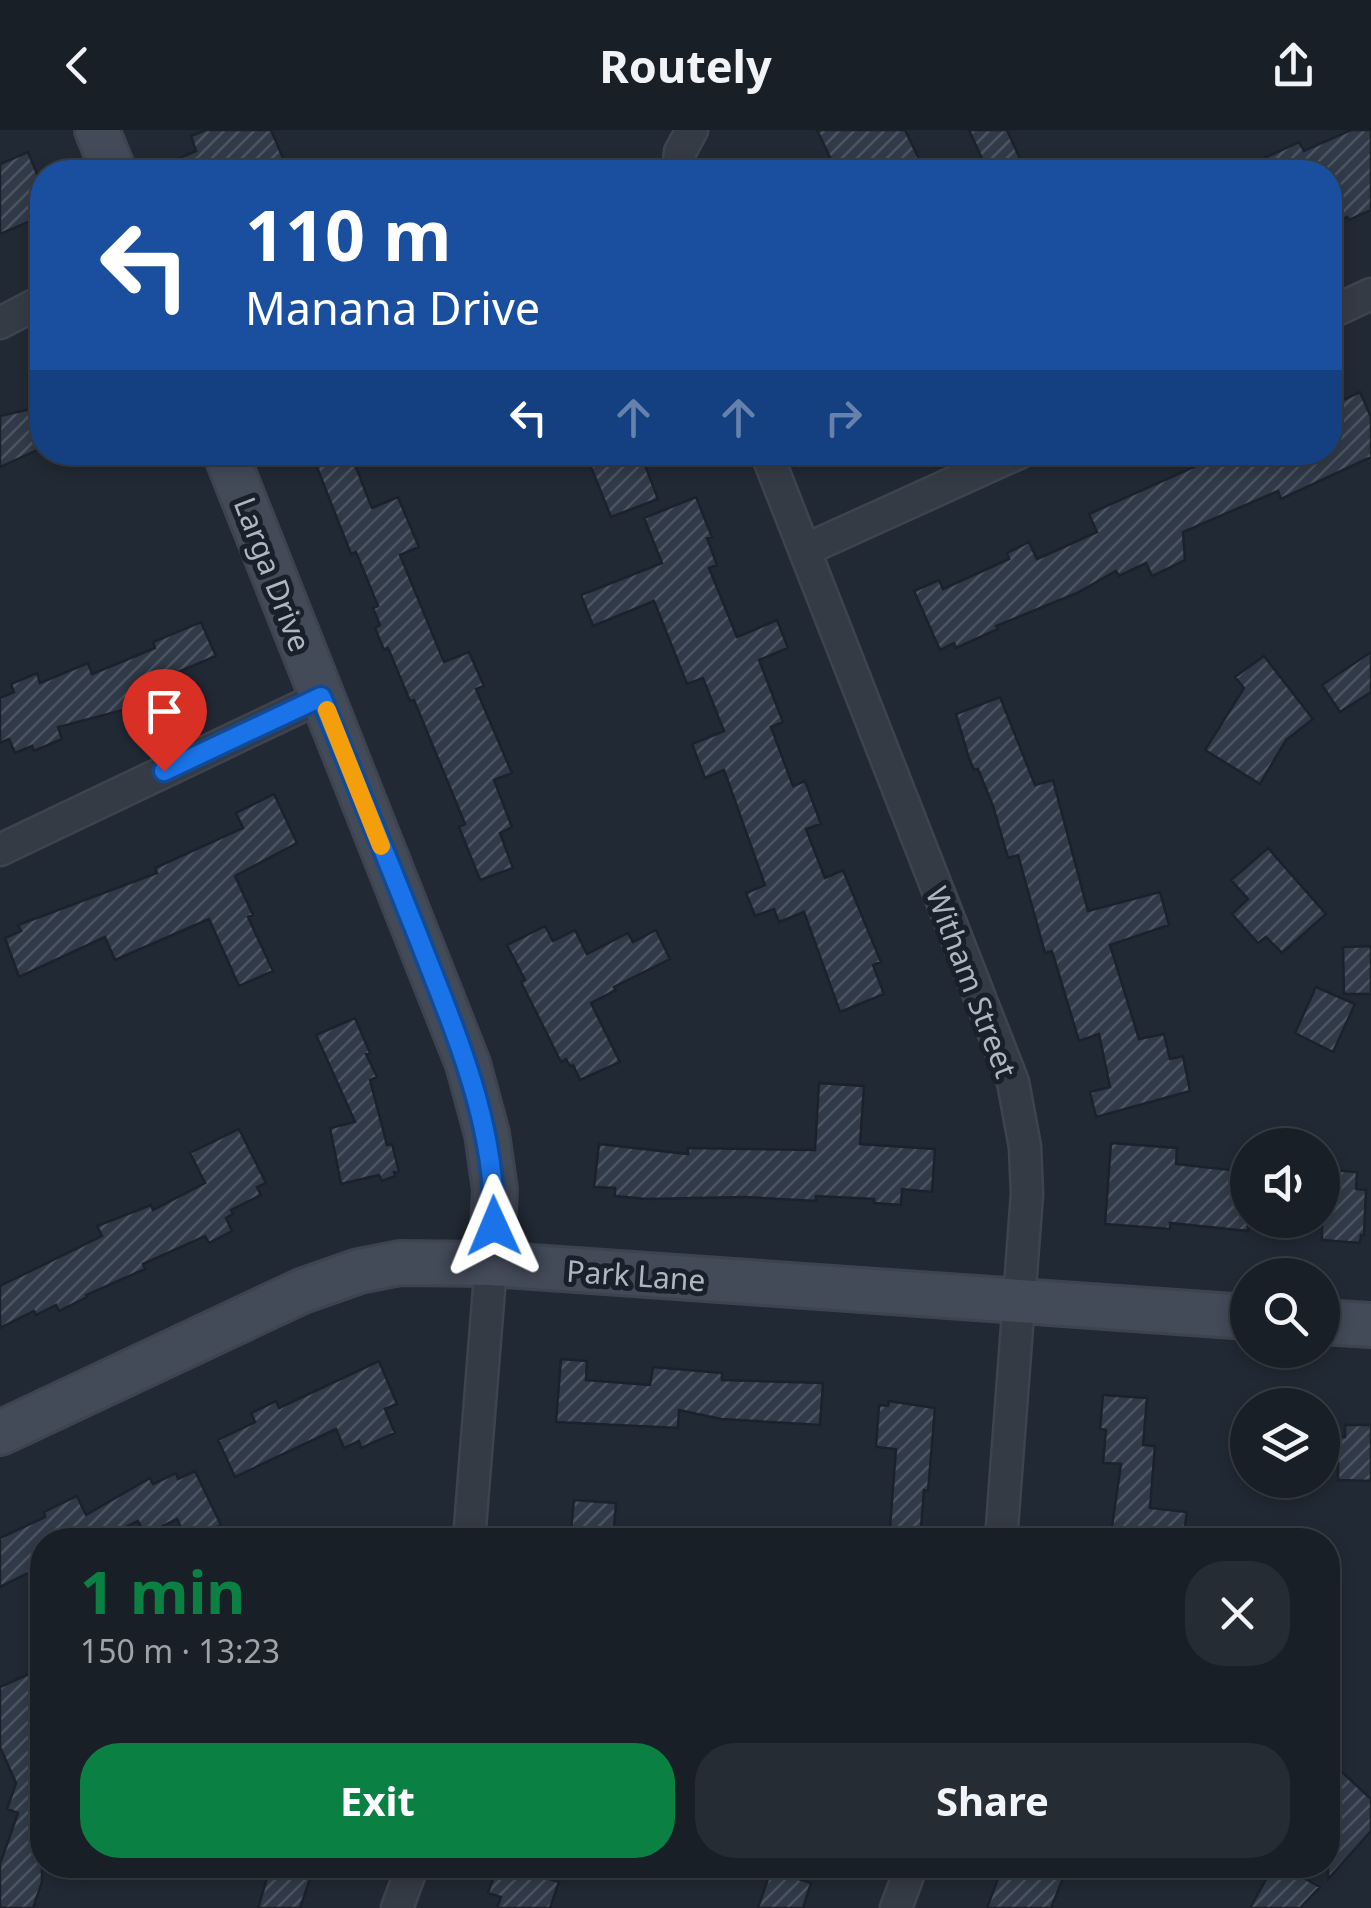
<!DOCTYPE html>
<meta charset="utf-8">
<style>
:root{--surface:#191f27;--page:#262c33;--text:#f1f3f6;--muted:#9fa2a7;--line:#373d44;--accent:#0b8043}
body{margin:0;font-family:"Noto Sans",sans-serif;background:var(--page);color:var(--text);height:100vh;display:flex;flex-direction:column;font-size:38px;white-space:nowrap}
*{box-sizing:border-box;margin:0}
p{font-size:32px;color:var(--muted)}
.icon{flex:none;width:55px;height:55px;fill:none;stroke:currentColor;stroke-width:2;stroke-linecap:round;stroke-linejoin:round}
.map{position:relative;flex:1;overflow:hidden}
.details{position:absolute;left:30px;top:1398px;width:1310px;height:350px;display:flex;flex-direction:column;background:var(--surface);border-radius:40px;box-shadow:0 5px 15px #0003,0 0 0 2px var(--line)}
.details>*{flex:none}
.banner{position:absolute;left:30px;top:30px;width:1312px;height:305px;border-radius:40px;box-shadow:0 5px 15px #0003,0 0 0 2px var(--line);background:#1a4fa0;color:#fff;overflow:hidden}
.controls{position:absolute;left:1230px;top:998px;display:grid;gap:20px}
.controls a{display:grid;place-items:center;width:110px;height:110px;border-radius:50%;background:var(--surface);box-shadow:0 5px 15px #0003,0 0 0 2px var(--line);font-size:50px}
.pin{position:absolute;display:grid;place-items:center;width:85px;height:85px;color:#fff;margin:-102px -42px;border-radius:50% 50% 50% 0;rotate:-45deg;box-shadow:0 0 10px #0007}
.pin .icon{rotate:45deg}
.me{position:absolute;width:110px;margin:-55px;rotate:359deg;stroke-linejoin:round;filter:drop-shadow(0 0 8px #0008)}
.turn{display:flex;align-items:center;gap:35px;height:210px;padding:0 50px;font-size:45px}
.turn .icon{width:130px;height:130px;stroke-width:2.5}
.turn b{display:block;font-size:70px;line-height:85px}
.lanes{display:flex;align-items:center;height:95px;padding:0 50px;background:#0003;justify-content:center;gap:50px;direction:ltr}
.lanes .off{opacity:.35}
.round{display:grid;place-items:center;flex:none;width:105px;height:105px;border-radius:40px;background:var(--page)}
.headline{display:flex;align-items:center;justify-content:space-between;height:170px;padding:0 50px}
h1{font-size:60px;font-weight:700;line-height:75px;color:var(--accent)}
.action{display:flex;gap:20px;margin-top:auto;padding:20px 50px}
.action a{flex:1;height:115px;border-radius:40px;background:var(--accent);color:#fff;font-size:40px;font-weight:700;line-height:115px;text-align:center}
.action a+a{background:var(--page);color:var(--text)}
header{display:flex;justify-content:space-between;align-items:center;height:130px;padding:0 50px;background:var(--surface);font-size:45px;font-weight:700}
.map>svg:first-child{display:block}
.building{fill:url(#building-hatch);stroke:#1c222c;stroke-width:2.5}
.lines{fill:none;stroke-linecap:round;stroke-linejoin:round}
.street-casing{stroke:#3e444f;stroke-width:35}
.secondary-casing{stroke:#3e444f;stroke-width:48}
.street{stroke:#353b45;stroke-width:30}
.secondary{stroke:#434a58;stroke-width:42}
.route-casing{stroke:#114b97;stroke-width:25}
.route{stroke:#1a73e8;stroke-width:18}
.slow{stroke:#f59e0b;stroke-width:18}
.labels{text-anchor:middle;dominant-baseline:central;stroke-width:10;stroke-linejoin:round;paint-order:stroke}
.street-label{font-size:30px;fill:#afb6c2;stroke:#1a202a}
</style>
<header><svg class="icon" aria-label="back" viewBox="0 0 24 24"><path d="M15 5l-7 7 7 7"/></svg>Routely<svg class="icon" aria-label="share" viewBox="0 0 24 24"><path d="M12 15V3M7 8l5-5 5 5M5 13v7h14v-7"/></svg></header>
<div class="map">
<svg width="1371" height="1778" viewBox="0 0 1371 1778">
<defs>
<pattern id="building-hatch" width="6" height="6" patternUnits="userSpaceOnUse" patternTransform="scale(2.5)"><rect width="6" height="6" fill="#313a48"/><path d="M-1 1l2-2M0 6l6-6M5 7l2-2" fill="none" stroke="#4c5461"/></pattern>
</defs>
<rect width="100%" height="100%" fill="#212934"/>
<!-- building -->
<path class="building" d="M206,0H271L286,35L268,42H147L196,21L191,6Z
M817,0H905L919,29L867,42H837Z
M969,0H1007L1022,33L1001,42H988Z
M1351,0H1371V80L1349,90L1347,87L1330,95V42H1234L1299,12L1304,21Z
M28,22L42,56V86L0,104V34Z
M1360,262L1371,287V327L1281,369L1278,361L1183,402L1185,430L1152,446L1146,433L1119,446L1116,441L1077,463L996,496L998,499L956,518L954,513L940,520L914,461L939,450L943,459L1009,429L1007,423L1029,412L1037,429L1097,402L1089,384L1227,322H1330V276Z
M35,278L42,296V318L0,337V286Z
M311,322H350L372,378L398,367L419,417L400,425L444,532L469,522L484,556L476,559L512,643L494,650L512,697L500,703L513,738L480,750L459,697L465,694L414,570L410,571L388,518L384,520L375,498L380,495L373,478L378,476L356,422L351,424Z
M585,322H640L658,369L611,387Z
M696,367L712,407L707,408L717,435L709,438L737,507L777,490L788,518L759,530L783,592L771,597L793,656L805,651L821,694L806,699L825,748L843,740L881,832L873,835L884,864L840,882L804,782L779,792L774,779L755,786L746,763L765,755L724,640L705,648L692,614L724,601L703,548L687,554L654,471L593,496L581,465L662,433L644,388Z
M201,492L216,526L136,560L139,567L125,573L127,579L58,597L62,609L34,621L32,616L15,623L9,609L0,613V568L14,562L11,554L37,543L40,553L88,533L92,544L155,518L153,512Z
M1371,522V562L1340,582L1322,555Z
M1264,526L1313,589L1286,610L1260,654L1205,620L1244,558L1235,547Z
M1000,567L1035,655L1053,650L1088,781L1160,762L1169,795L1110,815L1139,909L1164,904L1170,929L1183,926L1190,961L1096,987L1090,962L1110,957L1099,904L1079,911L1052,821L1045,823L1018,725L1008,728L993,676L978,639L974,640L969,628L956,584Z
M274,664L297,713L235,746L253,785L248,787L273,841L239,856L209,789L115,830L105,807L19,847L5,808L21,801L18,795L157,743L155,738L243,698L236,683Z
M1268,718L1326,784L1282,823L1266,807L1258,813L1232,784L1248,769L1231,750Z
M545,796L553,811L575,800L587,824L628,803L633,812L656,800L670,829L614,857L616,860L591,873L620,932L580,950L573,935L570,936L566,929L561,932L521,852L525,850L507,815Z
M1371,816V864H1344L1343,817Z
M1316,857L1355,874L1333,922L1295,903Z
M355,888L370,923L366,924L377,947L370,950L387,1015L392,1014L399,1041L394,1042L395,1046L382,1051L379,1045L341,1054L330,998L355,992L316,905Z
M819,953L864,956L860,1014L935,1019L932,1062L902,1059L901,1075L874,1073V1069L816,1066V1071L745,1067L646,1069L615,1066V1058L594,1057L599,1014L688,1024V1018L815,1020Z
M239,999L266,1053L257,1057L261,1065L231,1080L233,1084L226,1088L232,1101L209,1113L205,1106L143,1134L145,1139L86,1165L87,1167L59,1181L56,1175L36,1185L34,1181L0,1198V1156L102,1106L97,1096L151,1075L153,1080L205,1053L190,1023Z
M1111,1013L1177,1018L1176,1034L1248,1042V1101L1170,1093V1099L1105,1094Z
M1328,1040L1357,1042L1356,1059L1366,1060L1364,1105H1361L1360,1113L1322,1110V1050H1327Z
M561,1229L587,1231L586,1250L650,1255L653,1237L722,1243V1250L823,1253L820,1295L721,1289L679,1280L678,1298L556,1292Z
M379,1231L397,1274L385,1279L395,1303L361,1318L359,1311L344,1318L336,1299L235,1347L218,1310L255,1292L251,1283L276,1271L279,1278Z
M1103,1265L1147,1268L1143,1315L1155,1316L1150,1378L1187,1382L1183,1410H1110L1121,1334L1103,1333L1106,1300L1100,1299Z
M889,1271L935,1278L928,1361L924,1360L920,1410H889L896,1319L876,1317L879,1275L888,1276Z
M1345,1295H1371V1351L1338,1350V1307H1345Z
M195,1341L221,1395L191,1410H187L177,1389L145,1405L138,1391L98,1410H42V1436L0,1457V1408L45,1387L44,1382L77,1366L86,1385L150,1348L153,1354L176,1343L178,1349Z
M574,1370L616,1373L613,1410H570Z
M42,1538V1752L33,1778H0V1734L18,1683L7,1679L16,1653L0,1617V1557Z
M1328,1629L1371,1669V1701L1328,1749Z
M271,1735H315L300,1778H258Z
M498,1735H507L559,1752L550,1778H497L501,1767L488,1763Z
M1003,1735H1037L1064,1746L1051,1778H987Z
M1274,1735H1280L1320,1757L1300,1778H1250Z
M771,1740L811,1753L803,1778H758Z"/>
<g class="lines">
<defs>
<path id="street" d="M678,42L680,22L692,0
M1330,183L1371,164
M0,193L42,171
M766,322L1013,952L1025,1017L1027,1064L1001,1410
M805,420L1021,322
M0,720L321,567
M469,1410L491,1134
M397,1778L413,1735
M896,1778L912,1735"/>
<path id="secondary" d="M97,0L114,42
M225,322L468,934L487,1004L495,1060L491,1134
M1322,1192L1371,1195
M0,1303L302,1161L359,1141L400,1133L491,1134L1248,1187"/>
</defs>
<!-- street casing -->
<use href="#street" class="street-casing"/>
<!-- secondary casing -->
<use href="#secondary" class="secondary-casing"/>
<!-- street -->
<use href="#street" class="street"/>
<!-- secondary -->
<use href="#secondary" class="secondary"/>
</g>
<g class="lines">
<defs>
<path id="route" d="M164,641L321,567C354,647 387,728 419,809C455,902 496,993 494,1096"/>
</defs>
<!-- route casing -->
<use href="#route" class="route-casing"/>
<!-- route -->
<use href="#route" class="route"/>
<!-- slow -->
<path class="slow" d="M327,580L381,716"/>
</g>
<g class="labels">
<!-- street labels -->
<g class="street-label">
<text transform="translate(273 444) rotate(69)">Larga Drive</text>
<text transform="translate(972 852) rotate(69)">Witham Street</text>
<text transform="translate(636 1145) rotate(4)">Park Lane</text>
</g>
</g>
</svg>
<div class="controls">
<a><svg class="icon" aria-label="sound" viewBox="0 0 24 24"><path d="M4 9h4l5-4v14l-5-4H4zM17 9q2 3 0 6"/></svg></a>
<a><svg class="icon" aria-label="search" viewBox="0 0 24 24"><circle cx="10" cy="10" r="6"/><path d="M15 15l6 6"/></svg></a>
<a><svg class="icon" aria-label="layers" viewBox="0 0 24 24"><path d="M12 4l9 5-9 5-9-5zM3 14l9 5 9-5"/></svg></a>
</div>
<div class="pin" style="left:164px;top:641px;background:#d93025"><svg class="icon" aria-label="arrive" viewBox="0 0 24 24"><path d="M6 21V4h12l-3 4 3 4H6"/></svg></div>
<svg class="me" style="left:494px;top:1096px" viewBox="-20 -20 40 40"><path d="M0-17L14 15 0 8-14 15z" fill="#1a73e8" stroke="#fff" stroke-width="4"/></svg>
<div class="banner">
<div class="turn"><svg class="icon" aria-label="left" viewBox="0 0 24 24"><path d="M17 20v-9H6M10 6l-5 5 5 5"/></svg><div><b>110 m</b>Manana Drive</div></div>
<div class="lanes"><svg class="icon" aria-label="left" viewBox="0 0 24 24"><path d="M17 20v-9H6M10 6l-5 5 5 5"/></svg><svg class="icon off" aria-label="ahead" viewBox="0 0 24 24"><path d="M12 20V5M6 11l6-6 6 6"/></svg><svg class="icon off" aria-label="ahead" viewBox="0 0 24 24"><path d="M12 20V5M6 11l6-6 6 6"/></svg><svg class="icon off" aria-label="right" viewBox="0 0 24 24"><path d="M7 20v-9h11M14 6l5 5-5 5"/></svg></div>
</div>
<section class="details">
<div class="headline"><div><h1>1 min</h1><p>150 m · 13:23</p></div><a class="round"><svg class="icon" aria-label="close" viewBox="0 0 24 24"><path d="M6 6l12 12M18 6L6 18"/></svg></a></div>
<div class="action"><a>Exit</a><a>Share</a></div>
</section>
</div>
